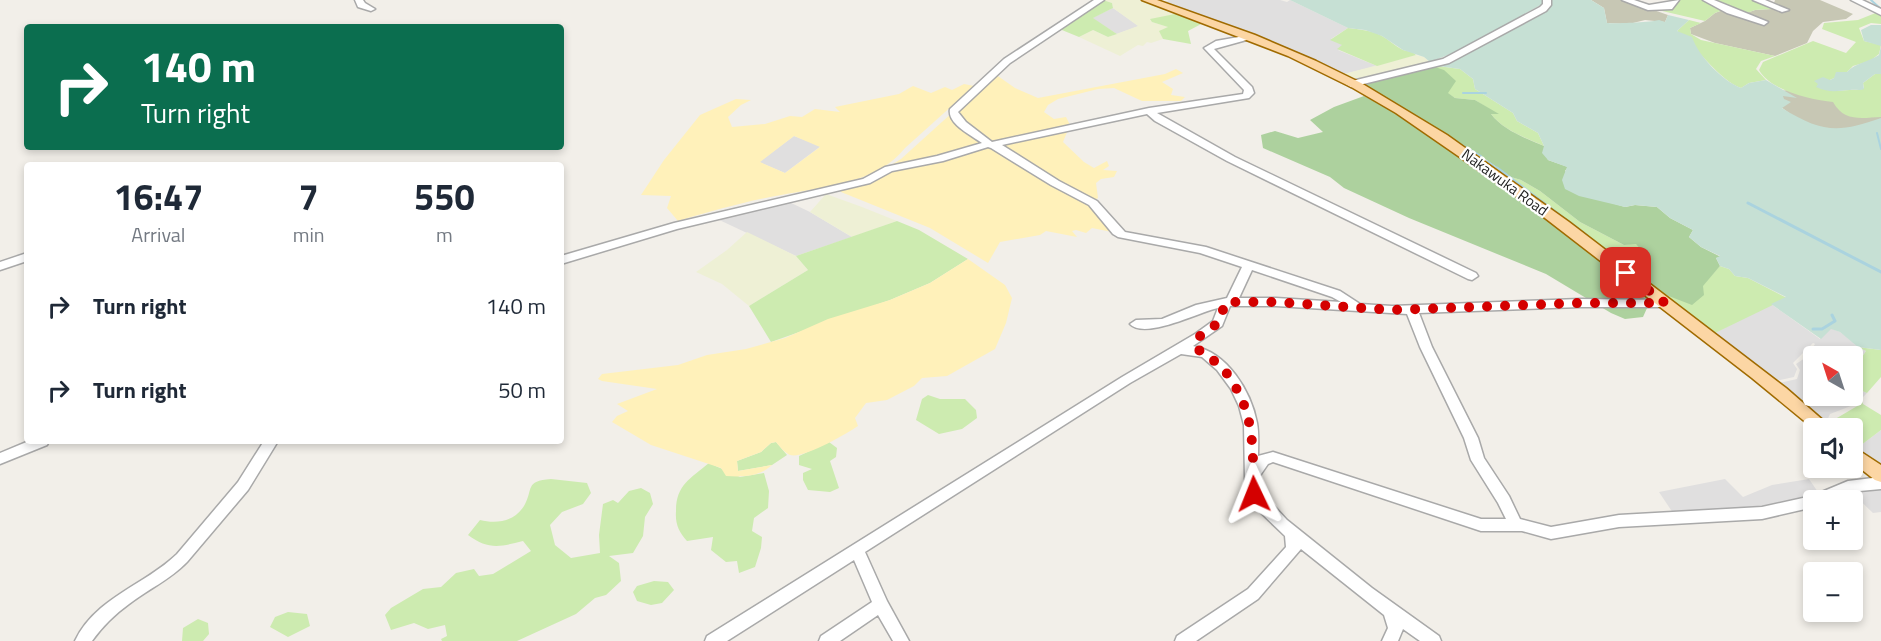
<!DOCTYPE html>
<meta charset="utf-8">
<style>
:root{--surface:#fff;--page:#f6f6f7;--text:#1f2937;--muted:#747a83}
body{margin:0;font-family:"Titillium Web",sans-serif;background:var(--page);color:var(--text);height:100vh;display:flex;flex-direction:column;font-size:22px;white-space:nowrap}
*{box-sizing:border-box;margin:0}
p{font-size:20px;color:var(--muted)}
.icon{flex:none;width:33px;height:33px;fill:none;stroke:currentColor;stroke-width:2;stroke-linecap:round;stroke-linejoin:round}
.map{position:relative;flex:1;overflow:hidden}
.panel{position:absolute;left:24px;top:162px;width:540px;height:282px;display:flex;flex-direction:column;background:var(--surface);border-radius:6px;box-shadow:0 3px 9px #0003}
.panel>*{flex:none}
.hud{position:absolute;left:24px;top:24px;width:540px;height:126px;border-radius:6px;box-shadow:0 3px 9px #0003;background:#0b6e4f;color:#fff;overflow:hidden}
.needle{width:39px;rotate:321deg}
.buttons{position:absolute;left:1803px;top:346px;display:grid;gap:12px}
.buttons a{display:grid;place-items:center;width:60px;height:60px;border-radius:6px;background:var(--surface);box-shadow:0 3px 9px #0003;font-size:30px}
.pin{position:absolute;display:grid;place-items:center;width:51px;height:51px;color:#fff;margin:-26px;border-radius:12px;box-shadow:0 3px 9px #0006}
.me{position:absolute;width:66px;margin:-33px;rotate:358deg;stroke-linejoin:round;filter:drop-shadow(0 0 4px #0008)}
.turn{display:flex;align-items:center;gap:21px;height:126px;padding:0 18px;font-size:27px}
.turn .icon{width:78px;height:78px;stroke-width:2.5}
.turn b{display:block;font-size:42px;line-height:51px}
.eta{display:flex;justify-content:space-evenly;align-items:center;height:102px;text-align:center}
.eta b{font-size:36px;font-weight:700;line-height:42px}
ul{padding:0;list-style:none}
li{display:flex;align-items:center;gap:18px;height:84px;padding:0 18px}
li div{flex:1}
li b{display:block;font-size:22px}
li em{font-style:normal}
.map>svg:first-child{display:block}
.residential{fill:#e0dfdf}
.construction{fill:#c7c7b4}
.farmland{fill:#eef0d5}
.grass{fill:#cdebb0}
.forest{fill:#add19e}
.wetland{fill:#c6e0d4}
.sand{fill:#fff1ba;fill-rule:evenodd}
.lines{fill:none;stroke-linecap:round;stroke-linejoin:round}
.stream-far2{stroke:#aad3df;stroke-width:2}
.stream-far1{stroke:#aad3df;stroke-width:3}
.stream{stroke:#aad3df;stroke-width:4}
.minor-casing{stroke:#a9a9a9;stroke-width:3}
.major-casing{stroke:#a06b00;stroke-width:3}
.minor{fill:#fff;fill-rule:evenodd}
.major{fill:#fcd6a4;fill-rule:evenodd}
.route{stroke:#d40000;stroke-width:10;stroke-dasharray:0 18}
.labels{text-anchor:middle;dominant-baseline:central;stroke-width:4.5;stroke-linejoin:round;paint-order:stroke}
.street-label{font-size:15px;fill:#222;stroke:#fff}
</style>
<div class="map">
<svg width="1881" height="641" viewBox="0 0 1881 641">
<rect width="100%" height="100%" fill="#f2efe9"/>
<!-- residential -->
<path class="residential" d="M1169,0H1280L1287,2L1290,0L1348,28L1331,39L1343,45L1338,50L1377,66L1340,75L1163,3Z
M1113,8L1139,26L1117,34L1092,18Z
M794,136L821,146L785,173L759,162Z
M785,200L810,212L852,237L796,256L713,217Z
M1771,304L1820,339L1830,328L1840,332L1866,351L1853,370L1852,357H1814V396H1852L1853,387L1867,393L1856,404L1830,414L1825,425L1775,384L1797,379L1800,370L1796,364L1805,358L1815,344L1813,343L1793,363L1797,369L1794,377L1780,380L1767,378L1711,335Z
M1881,430V470L1856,449Z
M1725,479L1743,497L1772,485L1809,479L1820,495L1759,511L1675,516L1659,492Z
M1881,486V512L1873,513L1848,489Z"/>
<!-- construction -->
<path class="construction" d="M1591,0H1625L1668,15L1665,22L1645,20L1629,24L1607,23L1604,8Z
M1775,0H1820L1853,14L1846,19L1823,22L1813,31L1807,43L1775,56L1715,43L1691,34L1690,28L1705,21L1715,13L1723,10L1741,15L1755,10L1772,9Z
M1798,88L1871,108L1881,117V122L1872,126L1837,131L1814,126L1793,116L1777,104L1782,91Z"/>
<!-- farmland -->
<path class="farmland" d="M1103,0H1143L1180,13L1152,22L1169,27L1160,31L1163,39L1151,43L1147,42L1143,46L1138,45L1120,56L1079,37L1093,30L1108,37L1138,26L1113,8L1112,3Z
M1416,55L1424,57L1430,62L1351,80L1340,75Z
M826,194L862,207L897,221L852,237L810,212Z
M747,232L796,256L808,270L749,306L722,284L696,272L727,250Z"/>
<!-- grass -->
<path class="grass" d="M1103,0L1112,3L1113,8L1093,18L1117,34L1108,37L1093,30L1079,37L1057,28Z
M1678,0H1705L1723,10L1715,13L1705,21L1658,10Z
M1708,0H1756L1772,5V9L1755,10L1744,14Z
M1878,12L1881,13V24L1871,23L1859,28L1864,41L1881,45L1879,54L1870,61L1853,66L1847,72L1817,86C1834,92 1833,91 1850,90C1856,89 1858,91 1864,88L1863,83L1875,74H1881V117C1861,118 1844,122 1833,102C1811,100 1771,91 1759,70L1763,62L1813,41L1846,53L1856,42L1822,29L1824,23L1858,20Z
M1180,13L1205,22L1188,31L1191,44L1163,39L1159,31L1168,27L1152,22L1150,19Z
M1689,20L1701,23L1690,28L1691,34L1701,40L1775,56L1761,61L1756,69L1766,80L1749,83L1741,88C1719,80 1697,47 1677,31Z
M1348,28C1358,29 1374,31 1382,36C1389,40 1395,46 1403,50C1409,52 1411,50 1416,55L1377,66L1337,49L1342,45L1330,40Z
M1438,66L1460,69L1473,79L1475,89L1513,113L1517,121L1538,133L1544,146C1526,138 1503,130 1491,114H1497L1475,100L1455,98L1447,93L1435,67Z
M1511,177L1521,180L1540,191L1580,222L1624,245L1636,243L1641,250L1622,263L1702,286L1720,266L1729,269L1735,276L1748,278L1787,298L1711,335Z
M897,221L919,230L968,259L930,283L890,300L771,342L749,306L808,270L796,256Z
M1858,347L1881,350V377L1867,393L1853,387V370L1866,351Z
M928,395L940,399H965L976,410L977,418L962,429L939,434L916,420L922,399Z
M1862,401L1863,404L1881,415V430L1856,449L1853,446L1852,429H1831L1825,425L1859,405Z
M776,442L787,455L772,465L738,471L737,461L761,452L771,443Z
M829,442L837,448L836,457L830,461L839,488L830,492L808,490L803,480V473L812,469L799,465V456Z
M709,463L740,477L764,473L769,491L768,508L754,518L752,531L762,537L761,548L755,567L739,573L737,561L726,562L711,550L713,537L687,541C679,532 675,524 676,511C676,485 690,479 709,463Z
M551,479L587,483L591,493L583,504L562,512L550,525L555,545L571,558L600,553L599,535L603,504L613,500L618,503L629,491L641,488L650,493L653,504L645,517L643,536L633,553L609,556L619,563L621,581L606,595L595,598L576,614L517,641H442L441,639L447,636L445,625L428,629L414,623L391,630L385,615L391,608L423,589L441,587L456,573L474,569L479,576L493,574L531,551L523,541C500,547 488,550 468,535L480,520C496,524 514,522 524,506C534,489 524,481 551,479Z
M654,581L668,582L674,590L662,603L651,605L637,601L633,592L637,586Z
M288,612L307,614L310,626L288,637L270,627L275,617Z
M198,619L208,623L209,634L203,641H182L183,628Z"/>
<!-- forest -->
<path class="forest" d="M1435,67L1444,70L1456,81L1448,93L1455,98L1475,100L1499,114H1491C1503,130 1527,139 1544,146L1548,160L1568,167L1565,171L1605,201L1625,207L1635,205L1657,207L1670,218L1693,230L1689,237L1701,247L1721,257L1716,258L1720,266L1703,286L1704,295L1692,305L1666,295L1621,262L1641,250L1636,244L1624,245L1580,222L1540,191L1521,180L1511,177L1481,156L1360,85L1411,71Z
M1364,96L1404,117L1466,156L1652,297L1643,317L1625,319L1611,313L1546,274L1409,218L1344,188L1330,177L1263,148L1261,135L1275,131L1298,138L1323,132L1310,120L1334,107Z"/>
<!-- wetland -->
<path class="wetland" d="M1290,0H1544V3L1463,49L1430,62L1424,57L1403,50L1382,36L1365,30L1348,28Z
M1551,0H1591L1604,8L1607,23C1615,24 1653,22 1659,20L1665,22L1668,15L1689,20L1677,31L1692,37C1699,57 1723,81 1741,88L1749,83L1766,80L1797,98L1783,96L1784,99L1791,102L1782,108C1822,133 1839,133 1881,118V350L1858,347L1840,332L1831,329L1821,339L1771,304L1786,297L1748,278L1735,276L1729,269L1720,266L1716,258L1720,256L1701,247L1689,237L1693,230L1670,218L1657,207L1635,205L1625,207L1579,196L1565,189L1562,180L1567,167L1548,160L1542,153L1544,146L1538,133L1517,121L1513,113L1475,89L1473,79L1460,69L1438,66L1470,52L1549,7Z
M1871,25H1881V74H1875L1863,83L1864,89C1859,91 1856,89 1850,90C1837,91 1829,93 1816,87L1818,84L1814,81L1823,77L1830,80L1834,78L1836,72H1847C1855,63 1869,62 1879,55L1881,46L1864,41L1861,30Z"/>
<!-- sand -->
<path class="sand" d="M1176,69L1183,73L1162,82L1173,89L1171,95L1185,97L1181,101H1142L1114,88L1098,89L1058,99L1048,105L1044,112L1054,119L1066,117L1070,125L1063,142L1084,162L1094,168L1107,161L1109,166L1103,170L1117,171L1114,177L1101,179L1096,183L1098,198L1094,200L1112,232L1092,228L1086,233L1076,230L1072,231L1077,237L1046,231L1040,235L1000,242L988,263L930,228L841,192V189L870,178L901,159L995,74L1015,88L1038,98L1165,74Z
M964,84L974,86L905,148C877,184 822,187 781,195C747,201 711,211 678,221L667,208L671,196L641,195L664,160L700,115L736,99L751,100L741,105L728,117L732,127L765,124L790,116L802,117L815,109L840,112L835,107L899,94L913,86L931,93L945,87L952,90ZM794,136L820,147L785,173L760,162Z
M968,259L1005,285L1012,298L1006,323L995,349L947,376L922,378L914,386L887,400L866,403L855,418L858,426C846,434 804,459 790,455C785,453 780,447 776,442L771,443L761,452L737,461L738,471L772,465C759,477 743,477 726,476L721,468L651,445L612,422L617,416L628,411L617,404L657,389L602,381L598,379L602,374L678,365L707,355L746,349L785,338L828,319L890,300L930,283Z"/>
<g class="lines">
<!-- stream-far2 -->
<path class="stream-far2" d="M1871,0L1881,9
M1463,93H1486
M1877,133L1881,149
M1452,139L1481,156
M1487,161L1499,170"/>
<!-- stream-far1 -->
<path class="stream-far1" d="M1497,168L1586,235
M1748,203L1881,272
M1813,329H1822L1835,321L1832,315"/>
<!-- stream -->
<path class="stream" d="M1852,445L1859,451"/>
<defs>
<path id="minor" d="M355,0H363L365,3L375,9L371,11L358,7Z
M1094,0H1104L1010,63L958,112L966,122L992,142L1149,108L1243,94L1244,90L1204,48L1216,41L1250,35V39L1214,49L1252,87L1254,93L1249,98L1157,113L1235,157L1476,273L1478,276L1472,280L1468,279L1227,161L1155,121L1147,114L1002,145L1059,181L1097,201L1125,232L1206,247L1340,291L1360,304L1392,306L1580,299L1669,300L1671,303L1665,307H1580L1419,313L1432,347L1478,438L1484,458L1509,496L1520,519L1551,527L1619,515L1762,507L1812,496L1848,481L1881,477V489L1849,492L1829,501H1814V507L1762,519L1619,527L1551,539L1522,531H1481L1273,462L1268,464L1259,477L1261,492L1287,520L1372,588L1439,636L1441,641H1420L1403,629L1398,641H1382L1388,628L1384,615L1301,549L1258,599L1196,641H1175L1177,636L1248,589L1286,547L1285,536L1258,510L1247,494L1245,480L1244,425L1239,406L1231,389L1217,370L1202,357L1181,354L1130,383L865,552L887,601L909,641H893L878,615L840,641H819L821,636L872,602L854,560L727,641H705L707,636L1122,377L1195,334L1213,321L1218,308C1199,312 1145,340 1130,324L1136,320L1162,319L1196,305L1227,298L1242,267L1200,253L1118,237L1113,234L1089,205L1051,185L991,148L988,147L943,161L892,171L870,183L677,229L561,264V256L674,223L863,179L885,167L937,156L982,143C971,135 947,124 950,109L1004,59ZM1252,270L1332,297L1341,302L1276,298H1239ZM1230,306H1276L1407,314L1420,347L1464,438L1471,460L1498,503L1506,519H1481L1273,452L1258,456C1258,445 1259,434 1257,423C1251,391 1227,352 1193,346L1222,326Z
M1543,0H1551V5L1546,11L1449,63L1351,87L1346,84L1348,82L1443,59L1540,7L1543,4Z
M1622,0H1634L1649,5L1679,0L1672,9L1648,10Z
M1703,0H1714L1768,22L1764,25L1727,13Z
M1753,0H1765L1789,10L1782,12Z
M1851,0H1862L1881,9V15Z
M27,253V261L0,270V262Z
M29,441H49L47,445L0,464V453Z
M264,441H278L248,490L187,562C170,580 148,589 129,604C115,614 102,627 92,641H75C95,598 145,585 177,554L238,482Z"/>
<path id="major" d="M1142,0H1157L1255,35L1316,61L1361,83L1447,135L1569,222L1786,388L1833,429H1814L1752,378L1519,198L1396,113L1353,88L1288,56Z
M1852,446L1881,465V482L1875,480L1852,462Z"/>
</defs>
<!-- minor casing -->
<use href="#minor" class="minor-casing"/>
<!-- major casing -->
<use href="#major" class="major-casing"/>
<!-- minor -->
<use href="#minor" class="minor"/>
<!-- major -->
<use href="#major" class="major"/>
</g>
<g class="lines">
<!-- route -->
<path class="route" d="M1254,494C1252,444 1256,413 1225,371C1217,359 1200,356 1195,344L1196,339L1218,323L1226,302H1276L1392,310L1580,303H1665L1626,273"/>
</g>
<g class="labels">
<!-- street labels -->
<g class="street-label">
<text transform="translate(1505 182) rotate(36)">Nakawuka Road</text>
</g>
</g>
</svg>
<div class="buttons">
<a><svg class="needle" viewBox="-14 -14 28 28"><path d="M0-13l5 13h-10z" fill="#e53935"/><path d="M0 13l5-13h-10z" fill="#747a83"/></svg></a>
<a><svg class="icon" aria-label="sound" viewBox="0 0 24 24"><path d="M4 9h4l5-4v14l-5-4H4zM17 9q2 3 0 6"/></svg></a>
<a>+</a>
<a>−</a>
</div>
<div class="pin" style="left:1626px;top:273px;background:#d93025"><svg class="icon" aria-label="arrive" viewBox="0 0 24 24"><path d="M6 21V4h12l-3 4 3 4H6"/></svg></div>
<svg class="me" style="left:1254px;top:494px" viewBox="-20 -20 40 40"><path d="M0-17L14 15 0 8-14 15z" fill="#d40000" stroke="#fff" stroke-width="4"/></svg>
<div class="hud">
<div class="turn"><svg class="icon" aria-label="right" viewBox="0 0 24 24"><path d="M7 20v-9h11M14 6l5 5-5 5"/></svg><div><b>140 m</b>Turn right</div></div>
</div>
<section class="panel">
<div class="eta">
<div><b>16:47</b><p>Arrival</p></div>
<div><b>7</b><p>min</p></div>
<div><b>550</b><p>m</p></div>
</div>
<ul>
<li><svg class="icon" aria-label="right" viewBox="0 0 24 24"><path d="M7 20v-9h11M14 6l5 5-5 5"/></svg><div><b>Turn right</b></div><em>140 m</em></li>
<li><svg class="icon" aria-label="right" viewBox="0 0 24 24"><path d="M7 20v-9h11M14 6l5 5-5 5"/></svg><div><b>Turn right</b></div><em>50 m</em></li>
</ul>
</section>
</div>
